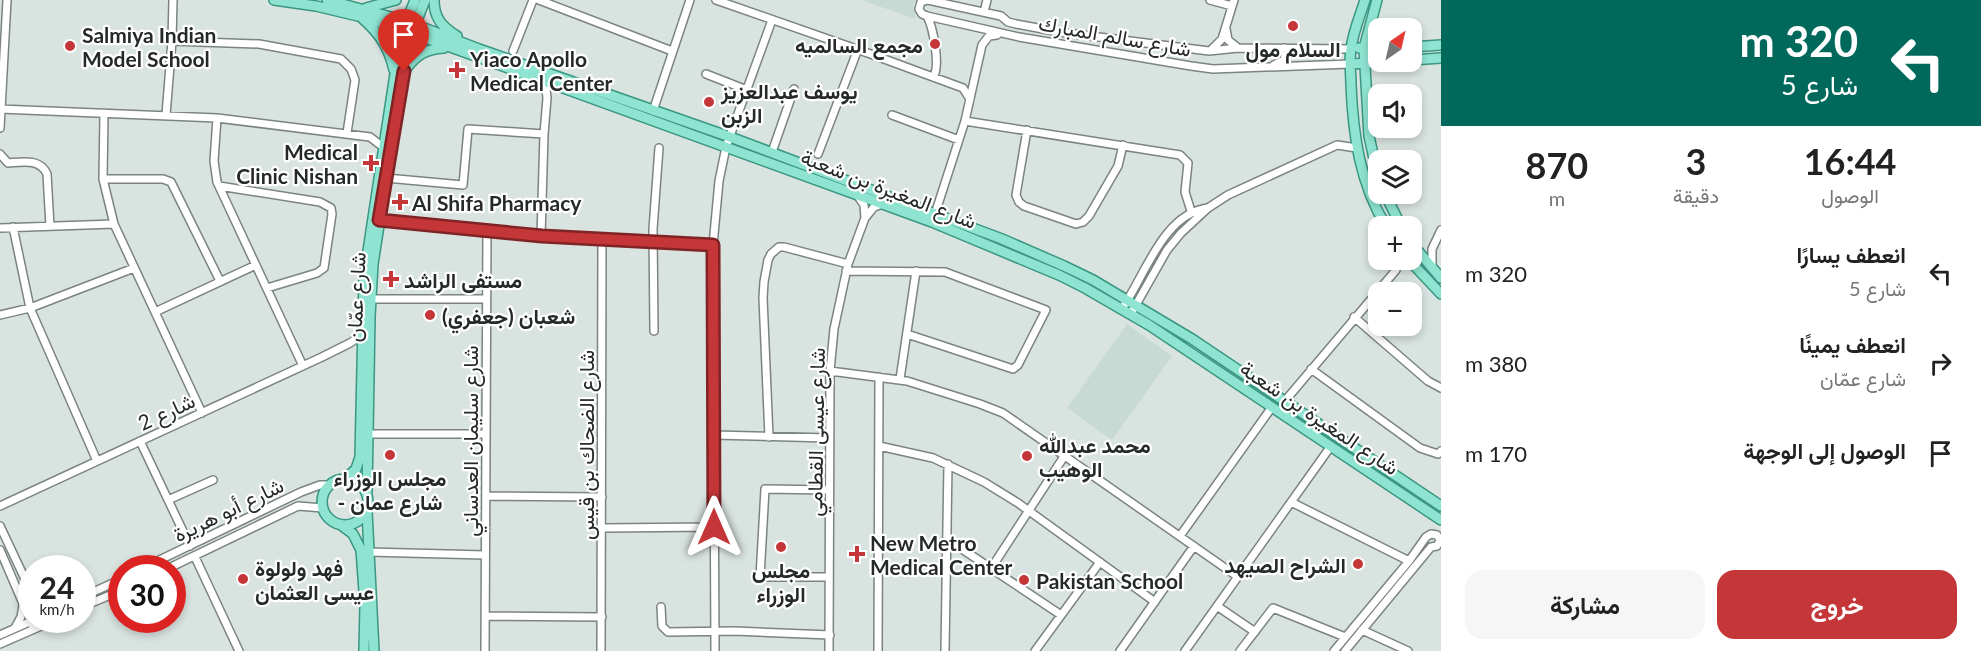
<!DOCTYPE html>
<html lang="ar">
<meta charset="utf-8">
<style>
:root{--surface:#fff;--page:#f6f6f6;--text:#222;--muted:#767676;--accent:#c53638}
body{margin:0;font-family:Lato,Vazirmatn,sans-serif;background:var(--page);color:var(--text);direction:rtl;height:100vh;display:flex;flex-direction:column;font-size:22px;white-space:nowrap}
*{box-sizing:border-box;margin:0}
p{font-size:20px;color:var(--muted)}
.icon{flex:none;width:33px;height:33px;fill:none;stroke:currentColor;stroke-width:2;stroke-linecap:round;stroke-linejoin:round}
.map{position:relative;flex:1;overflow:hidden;direction:ltr}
.drawer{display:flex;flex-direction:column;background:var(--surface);width:540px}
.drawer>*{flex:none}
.hud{background:#00695c;color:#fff;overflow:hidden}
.needle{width:39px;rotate:34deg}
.controls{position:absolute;left:1368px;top:18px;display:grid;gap:12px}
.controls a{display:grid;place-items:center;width:54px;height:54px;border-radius:12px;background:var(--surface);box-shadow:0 3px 9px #0003;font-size:30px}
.speed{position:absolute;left:18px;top:555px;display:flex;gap:12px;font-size:30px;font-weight:700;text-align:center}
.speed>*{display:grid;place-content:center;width:78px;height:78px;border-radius:50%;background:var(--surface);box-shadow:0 3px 9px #0003;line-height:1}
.speed small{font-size:15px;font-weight:400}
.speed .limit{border:9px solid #d22;background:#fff;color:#111}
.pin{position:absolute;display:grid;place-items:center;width:51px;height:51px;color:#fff;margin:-62px -26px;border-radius:50% 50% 50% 0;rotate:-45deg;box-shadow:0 0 6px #0007}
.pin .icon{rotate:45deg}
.me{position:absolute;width:66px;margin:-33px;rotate:0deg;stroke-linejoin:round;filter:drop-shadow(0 0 4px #0008)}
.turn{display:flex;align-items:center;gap:21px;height:126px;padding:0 24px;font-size:27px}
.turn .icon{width:78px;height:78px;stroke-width:2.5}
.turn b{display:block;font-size:42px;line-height:51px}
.eta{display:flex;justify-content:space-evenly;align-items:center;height:102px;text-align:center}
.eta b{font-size:36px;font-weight:700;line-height:42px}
.action{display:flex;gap:12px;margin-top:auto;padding:12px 24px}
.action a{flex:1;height:69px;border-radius:18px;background:var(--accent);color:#fff;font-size:24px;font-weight:700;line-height:69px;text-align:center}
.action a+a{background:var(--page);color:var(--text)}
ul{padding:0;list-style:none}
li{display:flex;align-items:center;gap:18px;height:90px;padding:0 24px}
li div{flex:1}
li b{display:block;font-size:22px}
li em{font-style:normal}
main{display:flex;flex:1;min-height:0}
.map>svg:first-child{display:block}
.built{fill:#c7dad4}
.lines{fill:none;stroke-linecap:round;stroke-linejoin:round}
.minor-casing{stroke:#7b8481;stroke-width:10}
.major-casing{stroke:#399782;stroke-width:12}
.minor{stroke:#fff;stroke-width:7}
.major{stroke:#8fe4d1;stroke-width:9}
.route-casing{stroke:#802324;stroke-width:15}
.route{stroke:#c53638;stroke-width:10}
.poi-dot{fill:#c53638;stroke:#fff;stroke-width:2}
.labels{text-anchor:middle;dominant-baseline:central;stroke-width:4.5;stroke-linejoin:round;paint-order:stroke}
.poi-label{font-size:21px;font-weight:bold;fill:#252928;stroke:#fff;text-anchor:start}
.street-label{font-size:21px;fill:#252928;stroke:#fff}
</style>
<main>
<section class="drawer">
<div class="hud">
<div class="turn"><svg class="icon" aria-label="left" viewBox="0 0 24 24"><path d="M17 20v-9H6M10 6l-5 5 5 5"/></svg><div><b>320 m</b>شارع 5</div></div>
</div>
<div class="eta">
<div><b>16:44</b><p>الوصول</p></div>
<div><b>3</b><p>دقيقة</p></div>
<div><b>870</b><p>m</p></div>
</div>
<ul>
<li><svg class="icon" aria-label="left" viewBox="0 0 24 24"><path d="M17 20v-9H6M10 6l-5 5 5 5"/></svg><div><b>انعطف يسارًا</b><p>شارع 5</p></div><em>320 m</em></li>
<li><svg class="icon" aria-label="right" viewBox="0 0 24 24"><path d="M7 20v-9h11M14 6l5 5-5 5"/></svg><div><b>انعطف يمينًا</b><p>شارع عمّان</p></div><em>380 m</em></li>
<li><svg class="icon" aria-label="arrive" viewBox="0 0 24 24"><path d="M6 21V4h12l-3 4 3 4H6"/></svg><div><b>الوصول إلى الوجهة</b></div><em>170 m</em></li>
</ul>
<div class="action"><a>خروج</a><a>مشاركة</a></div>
</section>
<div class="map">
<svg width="1441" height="651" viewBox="0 0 1441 651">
<rect width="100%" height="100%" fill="#d9e3e0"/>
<!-- built -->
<path class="built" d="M861,0H916L913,5L916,19Z
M1127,324L1172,356L1112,440L1067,408Z"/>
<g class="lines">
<defs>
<path id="minor" d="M539,0L672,51
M716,0L865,52L963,88L970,99
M1210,0L1232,6
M984,12L987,0
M927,16C933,27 941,67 933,77
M1226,29L1228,40L1238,48
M172,41L259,44L341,59L351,69L355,80L347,133
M1211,50L1222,39L1234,0
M513,51L533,0
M1350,64L1213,69L1191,66L1019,37L927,16L922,14L919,9L921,2L928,0L1001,16L1008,22L1016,24L1059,32L1209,51L1238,48L1351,49
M1274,65L1284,60L1285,56L1284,48
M706,74L747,90
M541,82L546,89L547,98L544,134L541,236
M0,109L217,118L370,137L383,147
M653,111L690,0
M104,113L103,179L114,224L202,413
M166,115L172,41L173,0
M892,115L959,140
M217,118L214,161L217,182L303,366
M965,121L1180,155L1188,163L1185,192L1191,211
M0,128L7,0
M1027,130L1016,195L1019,202L1024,206L1076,224L1083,222L1089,216L1118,166L1123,145
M772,152L794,89
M0,154L8,163C22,162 40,158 47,174L50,226
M818,154L858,49
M386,178L463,185L468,129L544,134
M103,179H163L171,182L220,281
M219,186L320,202L331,208L332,214L324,268L317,273L267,288
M857,195L864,205L865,218
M934,217L965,121L982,45L989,36L997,35
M379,220L541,236L713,245
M13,227L30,308L97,461
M0,228L114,224
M1432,266V249L1441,230
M846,271L945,272L1046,310L1018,365L1013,369L907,334
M370,299H486
M1125,304C1146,272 1165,213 1208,208
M1133,310L1167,250L1181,233L1208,208L1228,195L1337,145L1357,148
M155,312L256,265
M0,315L30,308L134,268
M1354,317L1428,381L1441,388
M654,331L653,229L659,148
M1311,369L1420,448L1438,454L1441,451
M830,371L907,381L980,404L1003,413L1238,577
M900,379L916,271
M1284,402L1396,270L1400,260
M369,434H486
M714,435L829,438
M769,437L763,298L764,282L768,260L771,254L779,247H784L848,264
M140,441L190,546
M879,446L933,458L984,482L1018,503L1155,602
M829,490L765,489L760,577H829
M486,496L602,497
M168,500L213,480
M1291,502L1409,561
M0,506L322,357L350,343L363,334
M0,526L32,594
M602,528L714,527
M1180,536L1272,407
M947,539L1061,615
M0,550L34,629
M368,552L485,555
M195,557L239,651
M992,567L1065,455
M143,568L301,492L320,485H329
M169,568L298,506L323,508
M82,597L122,579
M1217,606L1255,632
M82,607L122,590
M661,607L662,626L668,632L735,631L830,635
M485,616L602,617
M15,628L21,617L23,605
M1362,630L1408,651
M0,635L34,620
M0,644L55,620
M485,651L487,231
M601,651L602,239
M715,651L713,245L719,181L726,147L772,20
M829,651L830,371L834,329L848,264L865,218L874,207L883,204
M878,651L879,377
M945,651L948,464
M1035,651L1100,562
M1120,651L1194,546
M1185,651L1331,446
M1240,651L1273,608L1345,637
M1334,651L1409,561L1426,537L1431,534L1437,535L1440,540L1437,546L1431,547L1345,651"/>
<path id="major" d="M274,0L316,6L358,16L412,33L932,222L1059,275L1085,288L1149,325L1441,520
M327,0L406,21L479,49L730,137L1002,239L1064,266L1093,280L1192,339L1441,506
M434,0C434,18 442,27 457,36
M1365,0C1360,16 1353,32 1351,49C1349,60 1351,74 1351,85C1353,135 1360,184 1386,226
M1377,0L1364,48L1369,136L1378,177
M366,8L396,0
M363,19C380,34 389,48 394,70
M1412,47L1441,45
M1359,48H1378
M1412,60L1441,58
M1350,64L1387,62
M406,69C416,55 426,49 444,48
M1385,194L1401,226
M1412,244L1441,278
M1409,260L1441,294
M346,478L356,469L360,457L364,277L395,74L403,30L415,0
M322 502a23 23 0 1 1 46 0a23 23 0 1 1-46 0Z
M367,493L370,317L373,264L399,97L412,33L425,0
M367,511L374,651
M341,525L353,534L361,550L365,605L364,651"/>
</defs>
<!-- minor casing -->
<use href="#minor" class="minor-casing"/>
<!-- major casing -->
<use href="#major" class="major-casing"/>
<!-- minor -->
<use href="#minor" class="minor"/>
<!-- major -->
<use href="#major" class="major"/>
</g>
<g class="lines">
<defs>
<path id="route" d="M404,71L379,220L542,236L713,245L714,527"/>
</defs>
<!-- route casing -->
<use href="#route" class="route-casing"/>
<!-- route -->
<use href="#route" class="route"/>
</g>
<!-- markers -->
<g class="poi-dot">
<circle cx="1293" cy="26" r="6"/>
<circle cx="935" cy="44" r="6"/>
<circle cx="70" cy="46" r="6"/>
<path d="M454 61h6v6h6v6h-6v6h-6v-6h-6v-6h6z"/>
<circle cx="709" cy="102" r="6"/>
<path d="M368 154h6v6h6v6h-6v6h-6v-6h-6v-6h6z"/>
<path d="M397 193h6v6h6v6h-6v6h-6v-6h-6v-6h6z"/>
<path d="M388 270h6v6h6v6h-6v6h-6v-6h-6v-6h6z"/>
<circle cx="430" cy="315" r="6"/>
<circle cx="390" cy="455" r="6"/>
<circle cx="1027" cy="456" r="6"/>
<circle cx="781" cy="547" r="6"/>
<path d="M854 545h6v6h6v6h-6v6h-6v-6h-6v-6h6z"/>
<circle cx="1358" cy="564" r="6"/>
<circle cx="243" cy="579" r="6"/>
<circle cx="1024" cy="580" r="6"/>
</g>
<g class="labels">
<!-- poi labels -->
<g class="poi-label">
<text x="82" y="34">Salmiya Indian<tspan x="82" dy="24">Model School</tspan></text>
<text x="923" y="44" text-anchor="end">مجمع السالميه</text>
<text x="1293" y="48" text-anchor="middle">السلام مول</text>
<text x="470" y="58">Yiaco Apollo<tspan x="470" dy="24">Medical Center</tspan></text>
<text x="721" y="90">يوسف عبدالعزيز<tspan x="721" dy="24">الزبن</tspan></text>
<text x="358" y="151" text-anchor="end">Medical<tspan x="358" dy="24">Clinic Nishan</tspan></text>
<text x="412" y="202">Al Shifa Pharmacy</text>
<text x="404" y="279">مستفى الراشد</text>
<text x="442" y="315">شعبان (جعفري)</text>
<text x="1039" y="444">محمد عبدالله<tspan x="1039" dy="24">الوهيب</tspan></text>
<text x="390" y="477" text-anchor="middle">مجلس الوزراء<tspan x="390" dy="24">- شارع عمان</tspan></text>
<text x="870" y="542">New Metro<tspan x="870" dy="24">Medical Center</tspan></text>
<text x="1346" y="564" text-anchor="end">الشراح الصيهد</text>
<text x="255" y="567">فهد ولولوة<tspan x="255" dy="24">عيسى العثمان</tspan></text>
<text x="781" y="569" text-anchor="middle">مجلس<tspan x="781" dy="24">الوزراء</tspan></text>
<text x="1036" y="580">Pakistan School</text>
</g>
<!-- street labels -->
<g class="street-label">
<text transform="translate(1115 35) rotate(10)">شارع سالم المبارك</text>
<text transform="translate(889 188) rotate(21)">شارع المغيرة بن شعبة</text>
<text transform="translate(355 297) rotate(-87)">شارع عمّان</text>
<text transform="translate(166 411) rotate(-25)">شارع 2</text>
<text transform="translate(1320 417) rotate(34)">شارع المغيرة بن شعبة</text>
<text transform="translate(815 432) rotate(-89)">شارع عيسى القطامي</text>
<text transform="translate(469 441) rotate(-90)">شارع سليمان العدساني</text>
<text transform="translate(585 445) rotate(-90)">شارع الضحاك بن قيس</text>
<text transform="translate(228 509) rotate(-26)">شارع أبو هريرة</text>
</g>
</g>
</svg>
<div class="controls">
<a><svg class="needle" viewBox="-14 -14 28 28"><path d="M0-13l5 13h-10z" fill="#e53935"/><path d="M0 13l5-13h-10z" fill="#767676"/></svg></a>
<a><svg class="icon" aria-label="sound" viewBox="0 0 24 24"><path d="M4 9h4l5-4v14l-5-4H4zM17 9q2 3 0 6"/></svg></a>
<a><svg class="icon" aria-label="layers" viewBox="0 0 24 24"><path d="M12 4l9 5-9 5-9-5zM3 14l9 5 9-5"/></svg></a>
<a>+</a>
<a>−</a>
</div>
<div class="speed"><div>24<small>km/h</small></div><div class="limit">30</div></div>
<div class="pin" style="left:404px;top:71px;background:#d93025"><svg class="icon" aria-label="arrive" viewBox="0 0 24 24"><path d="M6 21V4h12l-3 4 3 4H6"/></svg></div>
<svg class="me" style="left:714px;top:527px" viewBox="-20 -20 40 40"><path d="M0-17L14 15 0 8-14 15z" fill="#c53638" stroke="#fff" stroke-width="4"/></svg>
</div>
</main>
